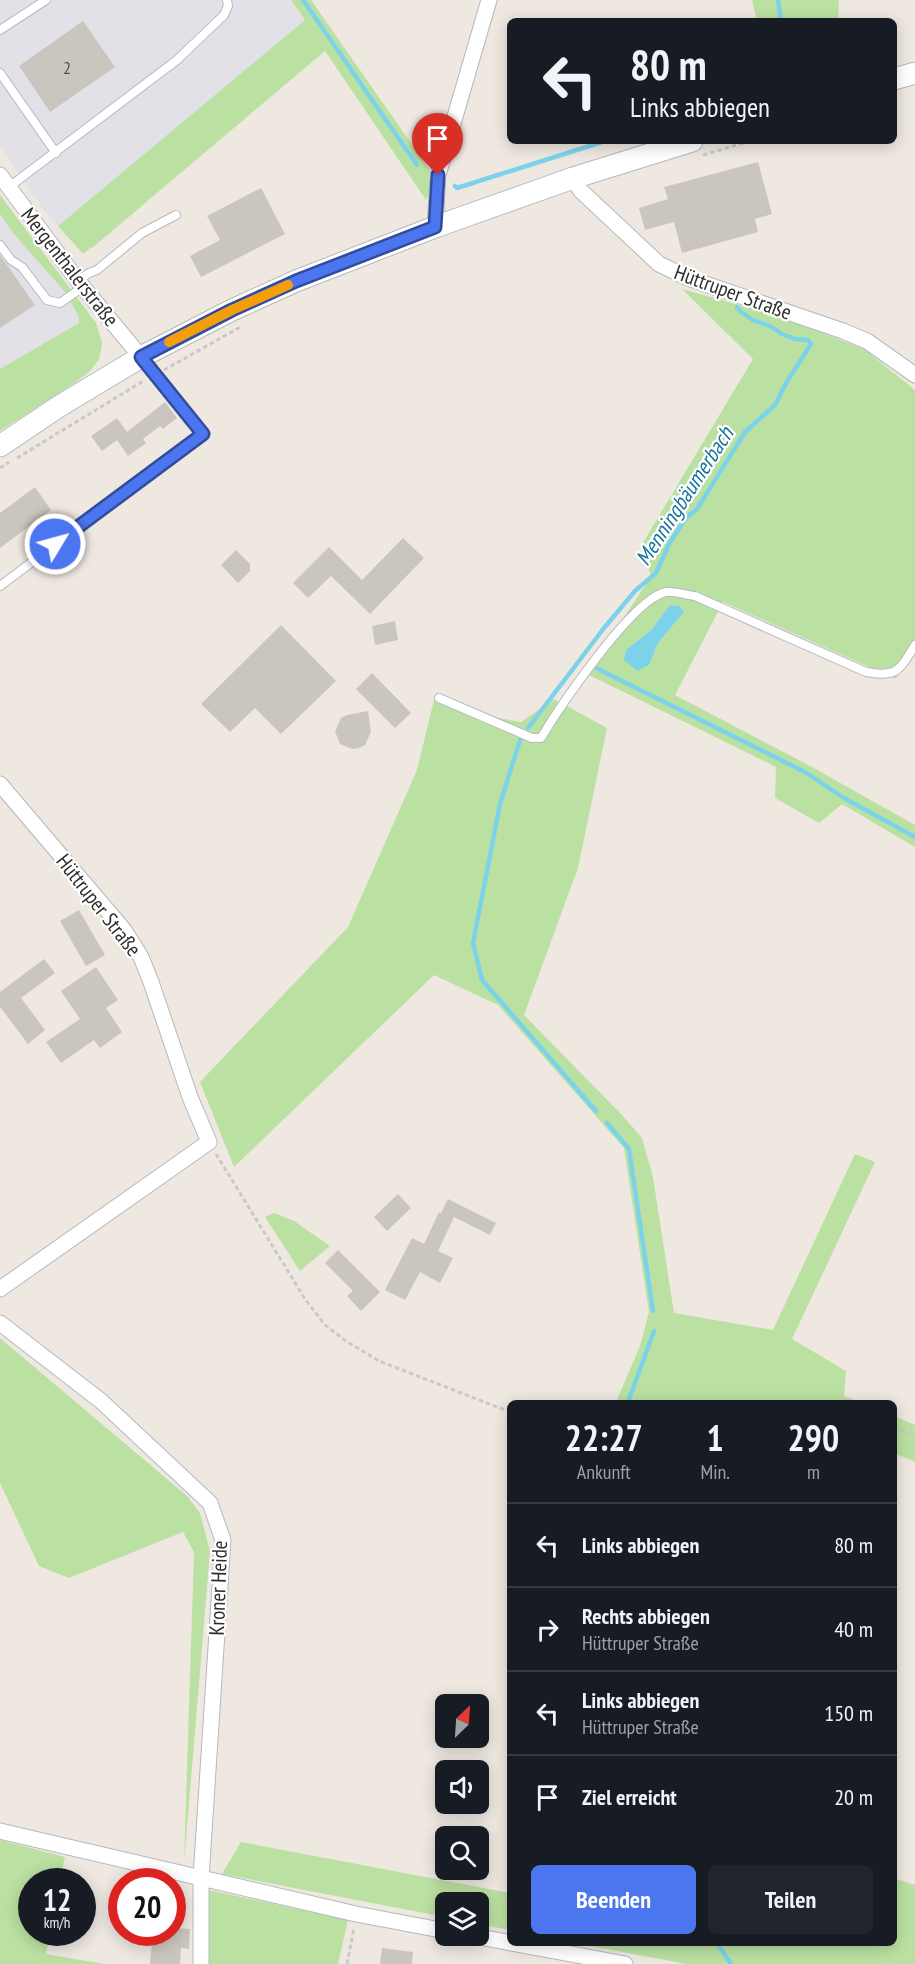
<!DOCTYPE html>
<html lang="de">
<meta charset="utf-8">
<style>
:root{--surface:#171b24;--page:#20242c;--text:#f1f3f6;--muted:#9ea1a6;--line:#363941;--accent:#4c75f0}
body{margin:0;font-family:"PT Sans Narrow",sans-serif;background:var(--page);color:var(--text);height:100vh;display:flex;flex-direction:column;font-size:22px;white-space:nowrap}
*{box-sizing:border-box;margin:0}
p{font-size:20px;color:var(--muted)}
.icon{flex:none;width:33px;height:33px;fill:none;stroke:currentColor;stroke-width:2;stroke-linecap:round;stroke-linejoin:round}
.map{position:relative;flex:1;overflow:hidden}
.side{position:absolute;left:507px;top:1400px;width:390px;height:546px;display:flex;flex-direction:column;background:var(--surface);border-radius:9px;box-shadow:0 3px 15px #0003}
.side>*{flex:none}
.top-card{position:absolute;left:507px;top:18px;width:390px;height:126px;border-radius:9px;box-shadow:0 3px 15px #0003;background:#171b24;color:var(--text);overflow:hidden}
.needle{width:39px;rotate:25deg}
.controls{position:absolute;left:435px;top:1694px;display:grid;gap:12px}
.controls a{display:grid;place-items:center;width:54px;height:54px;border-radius:9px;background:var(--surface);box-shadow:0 3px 15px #0003;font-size:30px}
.speed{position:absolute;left:18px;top:1868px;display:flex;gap:12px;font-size:30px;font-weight:700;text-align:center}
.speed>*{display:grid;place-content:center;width:78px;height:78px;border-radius:50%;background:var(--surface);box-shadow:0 3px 15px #0003;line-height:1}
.speed small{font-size:15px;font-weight:400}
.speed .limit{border:9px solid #d22;background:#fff;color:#111}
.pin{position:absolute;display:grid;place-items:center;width:51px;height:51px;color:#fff;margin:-62px -26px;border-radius:50% 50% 50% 0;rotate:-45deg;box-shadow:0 0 6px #0007}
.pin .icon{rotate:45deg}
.me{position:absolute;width:66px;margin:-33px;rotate:53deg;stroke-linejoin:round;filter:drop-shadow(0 0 4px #0008)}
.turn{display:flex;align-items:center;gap:21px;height:126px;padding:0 24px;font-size:27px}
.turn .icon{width:78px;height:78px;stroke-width:2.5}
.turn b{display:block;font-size:42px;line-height:51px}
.eta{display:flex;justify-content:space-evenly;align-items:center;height:102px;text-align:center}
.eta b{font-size:36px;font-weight:800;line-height:42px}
.cta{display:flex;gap:12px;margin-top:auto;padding:12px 24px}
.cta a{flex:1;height:69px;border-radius:9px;background:var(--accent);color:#fff;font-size:24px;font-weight:800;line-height:69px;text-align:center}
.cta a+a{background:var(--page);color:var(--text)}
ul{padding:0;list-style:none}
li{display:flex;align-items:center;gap:18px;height:84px;padding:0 24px;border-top:2px solid var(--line)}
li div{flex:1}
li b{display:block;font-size:22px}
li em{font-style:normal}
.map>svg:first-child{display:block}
.industrial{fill:#e2e1e7}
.green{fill:#bbe1a2;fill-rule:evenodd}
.water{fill:#7cd3e9}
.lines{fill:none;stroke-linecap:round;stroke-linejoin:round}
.stream{stroke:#7cd3e9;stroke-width:4.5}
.building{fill:#cac6bf}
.service-casing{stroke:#b5b8c0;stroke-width:10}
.minor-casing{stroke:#b5b8c0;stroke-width:17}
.secondary-casing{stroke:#b5b8c0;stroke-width:23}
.path{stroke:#c9c9c9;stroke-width:3;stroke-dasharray:4.5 3;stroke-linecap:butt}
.service{stroke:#fff;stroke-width:8}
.minor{stroke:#fff;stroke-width:15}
.secondary{stroke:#fff;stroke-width:21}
.route-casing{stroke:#314c9c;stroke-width:15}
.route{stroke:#4c75f0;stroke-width:10}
.slow{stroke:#f59e0b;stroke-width:10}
.labels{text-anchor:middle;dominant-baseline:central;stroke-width:4.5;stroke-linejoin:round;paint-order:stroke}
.number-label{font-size:18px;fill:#555452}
.street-label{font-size:21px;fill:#2e2e2e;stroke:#fff}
.water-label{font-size:22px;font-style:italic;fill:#16759a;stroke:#fff}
</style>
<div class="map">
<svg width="915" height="1964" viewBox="0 0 915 1964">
<rect width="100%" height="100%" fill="#eee8e1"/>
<!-- industrial -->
<path class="industrial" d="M0,0H291L305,20L58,226L43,209L0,145Z
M0,214L13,233L65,292L79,317V323L0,369Z"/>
<!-- green -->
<path class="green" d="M291,0H311L429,169V194L426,200L325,51L92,248L91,247L83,254L58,226L305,20Z
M752,0H839L838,21H757Z
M0,195L96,323L102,343L101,351L99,359L90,371L76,382L0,431V369L79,323V317L65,292L13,233L0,214Z
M682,289L778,316L864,349L915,390V645L896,679L723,602L675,695L812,767L915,825V847L842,804L819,823L775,798L776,767L587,674L651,576L641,546L753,359ZM670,605L680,606L684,612L658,643L649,664L626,650L651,630Z
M554,699L607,728L578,868L524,1015L623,1116L642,1138L653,1177L674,1313L773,1330L855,1154L875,1162L792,1339L846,1371L844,1396L859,1402H616L640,1346L649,1312L624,1148L498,1005L434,975L234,1167L200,1082L348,927L417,770L434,700L492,717L521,722Z
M274,1213L294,1221L330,1246L300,1271L265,1217Z
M0,1338L187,1496L200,1513L210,1551L184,1863L194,1552L183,1532L69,1578L39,1566L0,1483Z
M894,1416L915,1425V1462L894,1453Z
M0,1840L65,1857L60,1881H32V1932H50L46,1954L104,1964H0Z
M241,1842L510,1893V1930L479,1924L478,1902H446L445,1917L222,1874Z
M894,1878L915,1885V1964H686L575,1943L894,1942Z
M209,1890L348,1920L338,1964H208Z"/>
<!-- water -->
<path class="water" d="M670,605L680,606L684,612L658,643L649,665L637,671L624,660L626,650L651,630Z"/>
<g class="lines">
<!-- stream -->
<path class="stream" d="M303,0L417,165
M778,0L781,21
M455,186L457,188L605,141
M596,668L805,772L844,798L915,837
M528,728L604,628L635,591L656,573L669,544L686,518L697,509L745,432L775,405L786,383L811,344L808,340L795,339L782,334L770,326L753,320L741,312L737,307
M520,740L500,804L473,943L482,980L596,1111
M607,1123L629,1149L653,1311
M628,1402L654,1331
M716,1942L731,1964"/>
</g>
<!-- building -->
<path class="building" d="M83,21L115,67L50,112L19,66Z
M758,162L772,214L755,219L758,232L682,253L674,222L645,230L639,208L668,199L664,187Z
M261,188L285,234L201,277L190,256L220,240L207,216Z
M0,255L35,305L0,328Z
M165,402L177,418L163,429L160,426L143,439L146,443L128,456L117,440L102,451L91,436L117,418L127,432Z
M35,487L51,510L0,548V513Z
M403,538L424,558L370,614L331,576L308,598L293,583L329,547L362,580Z
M236,550L250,564V571L238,583L221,565Z
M395,621L398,640L375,645L372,626Z
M281,625L336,681L281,734L255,708L230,732L201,704Z
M372,673L411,713L395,728L356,689Z
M368,711L371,732L365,745L359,748L352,749L340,744L335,731L341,718L347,715Z
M79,910L105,955L86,966L60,921Z
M44,959L55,973L21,998L45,1030L28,1044L0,1007V992Z
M96,967L118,1000L106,1008L122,1032L100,1048L94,1040L61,1063L46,1042L80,1019L61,991Z
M398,1194L411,1208L387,1231L374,1217Z
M448,1199L496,1223L490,1235L454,1217L438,1251L453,1258L440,1283L420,1272L405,1300L385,1290L412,1238L424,1244L439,1212L441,1213Z
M338,1250L380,1292L361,1311L347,1296L353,1291L325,1263Z
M172,1928L190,1929L189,1949L181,1948L180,1964H150L153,1932H172Z
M382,1948L413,1952L412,1964H380Z"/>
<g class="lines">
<defs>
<path id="service" d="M0,30L46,0
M0,73L56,153
M9,187L177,60L224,15L228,6L227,0
M0,245L11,260L22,267L47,300L60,303L83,287
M78,281L89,273L97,270L142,233L176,215
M0,586L203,434L141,357
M439,698L532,738H541C559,708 634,596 667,592C675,591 686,595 695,596L866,672C897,678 900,670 915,645"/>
<path id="minor" d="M0,175L78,281L141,357
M573,178L581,191L659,264L688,278L843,331L867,341L915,375
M435,227L438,175L489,0
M0,784L124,930L141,957L151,982L190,1097L209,1142L0,1289
M0,1323L101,1401L210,1503L223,1540L201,1878V1964
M0,1831L356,1914L446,1931
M469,1935L625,1964"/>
<path id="secondary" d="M894,79L915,73
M0,446L58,407L141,357L232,310L296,281L435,227L573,178L692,141"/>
</defs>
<!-- service casing -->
<use href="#service" class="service-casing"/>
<!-- minor casing -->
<use href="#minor" class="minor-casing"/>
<!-- secondary casing -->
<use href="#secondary" class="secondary-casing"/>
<!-- path -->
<path class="path" d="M703,155L750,141
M164,370L242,326
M17,458L145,380
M0,468L9,462
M216,1154L305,1299L325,1325L346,1341L379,1361L510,1412
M894,1427L915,1435
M347,1964L354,1928"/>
<!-- service -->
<use href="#service" class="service"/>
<!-- minor -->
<use href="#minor" class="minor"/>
<!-- secondary -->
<use href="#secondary" class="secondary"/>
</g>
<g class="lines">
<defs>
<path id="route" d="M55,544L203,434L141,357L232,310L296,281L435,227L438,175"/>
</defs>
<!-- route casing -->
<use href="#route" class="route-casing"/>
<!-- route -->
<use href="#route" class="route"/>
<!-- slow -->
<path class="slow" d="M169,342L232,310L288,285"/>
</g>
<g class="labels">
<!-- number labels -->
<g class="number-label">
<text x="67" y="67">2</text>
</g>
<!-- street labels -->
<g class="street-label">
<text transform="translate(70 267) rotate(52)">Mergenthalerstraße</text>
<text transform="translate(733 292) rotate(20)">Hüttruper Straße</text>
<text transform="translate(99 905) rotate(52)">Hüttruper Straße</text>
<text transform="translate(218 1588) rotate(-88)">Kroner Heide</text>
</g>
<!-- water labels -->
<g class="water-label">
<text transform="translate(684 496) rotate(-57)">Menningbäumerbach</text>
</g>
</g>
</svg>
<div class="controls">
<a><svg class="needle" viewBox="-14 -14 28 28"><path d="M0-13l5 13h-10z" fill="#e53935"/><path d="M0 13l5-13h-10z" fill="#9ea1a6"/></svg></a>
<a><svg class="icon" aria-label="sound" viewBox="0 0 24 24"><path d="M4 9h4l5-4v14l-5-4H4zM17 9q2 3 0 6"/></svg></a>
<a><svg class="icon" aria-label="search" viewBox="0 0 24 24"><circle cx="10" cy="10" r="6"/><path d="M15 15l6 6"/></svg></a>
<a><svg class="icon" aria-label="layers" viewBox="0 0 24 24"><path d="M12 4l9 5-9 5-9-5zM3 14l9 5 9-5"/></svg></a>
</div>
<div class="speed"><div>12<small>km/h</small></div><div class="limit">20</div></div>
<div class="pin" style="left:438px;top:175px;background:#d93025"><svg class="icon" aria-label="arrive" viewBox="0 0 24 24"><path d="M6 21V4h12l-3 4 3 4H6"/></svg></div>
<svg class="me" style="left:55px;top:544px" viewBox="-20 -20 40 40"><circle r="17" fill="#4c75f0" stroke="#fff" stroke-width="3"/><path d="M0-11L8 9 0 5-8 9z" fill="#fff"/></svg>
<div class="top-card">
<div class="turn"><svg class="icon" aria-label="left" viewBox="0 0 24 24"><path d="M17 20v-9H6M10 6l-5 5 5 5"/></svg><div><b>80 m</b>Links abbiegen</div></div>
</div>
<section class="side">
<div class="eta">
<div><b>22:27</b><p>Ankunft</p></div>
<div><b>1</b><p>Min.</p></div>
<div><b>290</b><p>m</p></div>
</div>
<ul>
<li><svg class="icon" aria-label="left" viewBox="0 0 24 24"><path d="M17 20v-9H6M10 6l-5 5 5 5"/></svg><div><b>Links abbiegen</b></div><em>80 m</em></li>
<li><svg class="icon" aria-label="right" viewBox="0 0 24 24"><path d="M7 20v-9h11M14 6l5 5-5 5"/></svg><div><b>Rechts abbiegen</b><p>Hüttruper Straße</p></div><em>40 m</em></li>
<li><svg class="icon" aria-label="left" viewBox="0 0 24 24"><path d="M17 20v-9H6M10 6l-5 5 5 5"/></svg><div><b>Links abbiegen</b><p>Hüttruper Straße</p></div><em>150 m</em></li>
<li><svg class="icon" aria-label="arrive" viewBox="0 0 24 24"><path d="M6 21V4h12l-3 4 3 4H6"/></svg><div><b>Ziel erreicht</b></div><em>20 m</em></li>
</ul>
<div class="cta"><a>Beenden</a><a>Teilen</a></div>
</section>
</div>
